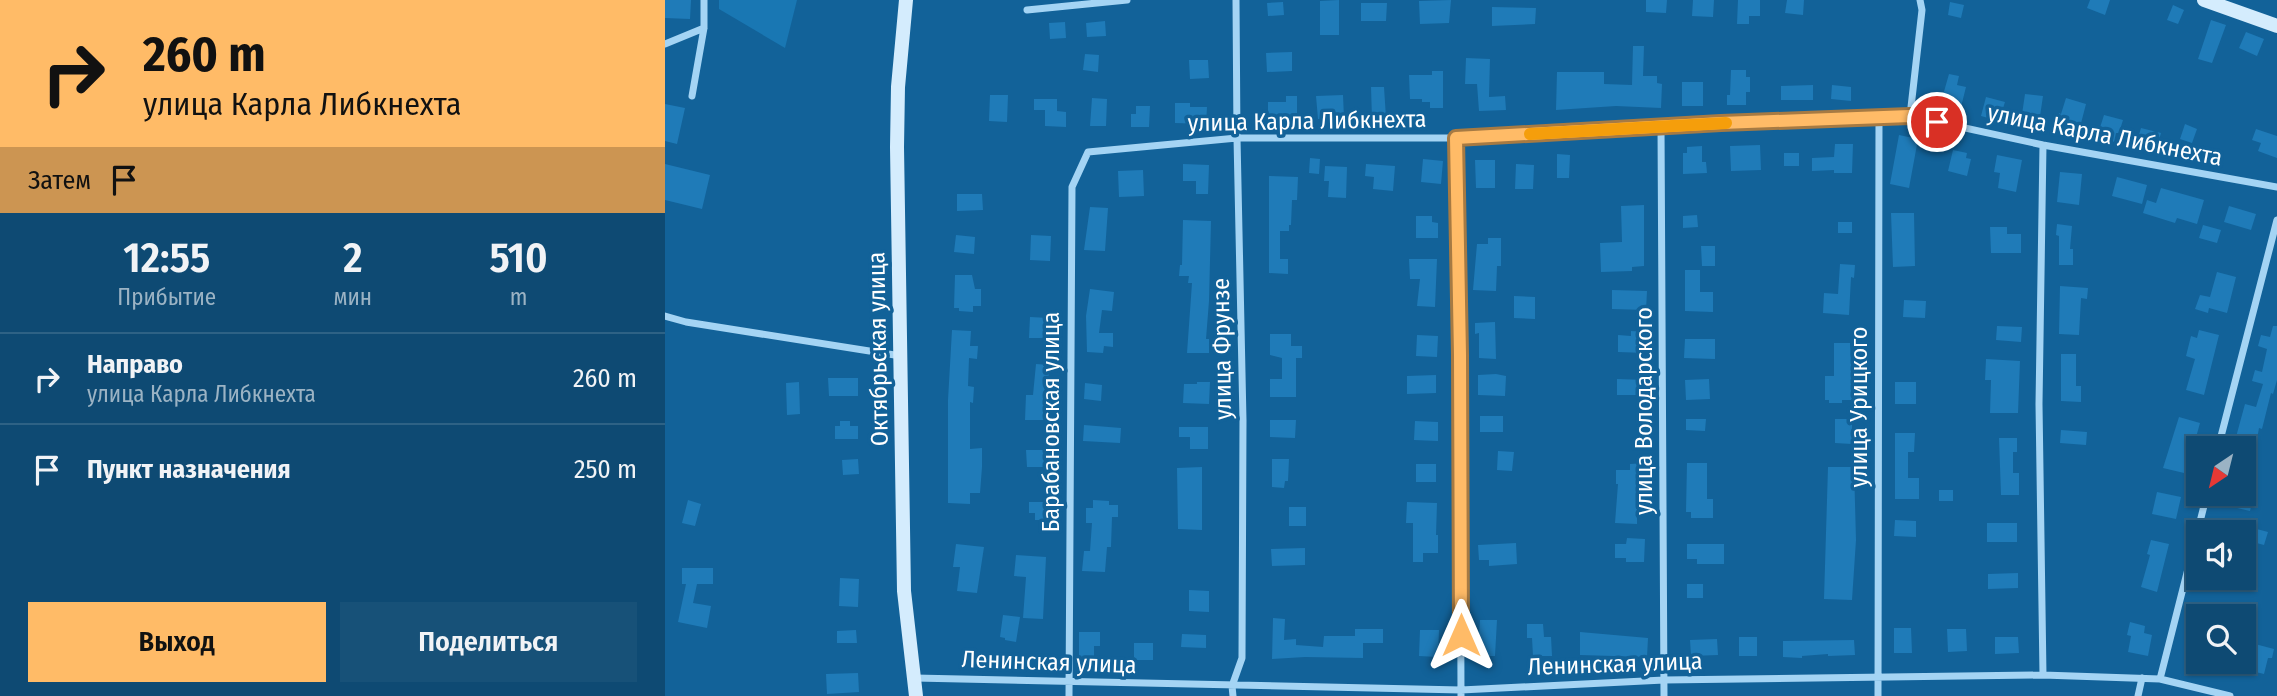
<!DOCTYPE html>
<html lang="ru">
<meta charset="utf-8">
<style>
:root{--surface:#0e4a73;--page:#175178;--text:#f1f3f6;--muted:#9bb3c4;--line:#2e6285;--accent:#ffbb67}
body{margin:0;font-family:"Fira Sans Condensed",sans-serif;background:var(--page);color:var(--text);height:100vh;display:flex;flex-direction:column;font-size:26px;white-space:nowrap}
*{box-sizing:border-box;margin:0}
p{font-size:23px;color:var(--muted)}
.icon{flex:none;width:38px;height:38px;fill:none;stroke:currentColor;stroke-width:2;stroke-linecap:round;stroke-linejoin:round}
.map{position:relative;flex:1;overflow:hidden}
.panel{display:flex;flex-direction:column;background:var(--surface);width:665px}
.panel>*{flex:none}
.hud{background:#ffbb67;color:#111;overflow:hidden}
.needle{width:46px;rotate:215deg}
.buttons{position:absolute;left:1521px;top:436px;display:grid;gap:14px}
.buttons a{display:grid;place-items:center;width:70px;height:70px;border-radius:0px;background:var(--surface);box-shadow:0 2px 5px #0004,0 0 0 2px var(--line);font-size:35px}
.pin{position:absolute;display:grid;place-items:center;width:60px;height:60px;color:#fff;margin:-30px;border:4px solid #fff;border-radius:50%;box-shadow:0 2px 7px #0007}
.me{position:absolute;width:77px;margin:-38px;rotate:0deg;stroke-linejoin:round;filter:drop-shadow(0 0 5px #0008)}
.turn{display:flex;align-items:center;gap:24px;height:147px;padding:0 28px;font-size:32px}
.turn .icon{width:91px;height:91px;stroke-width:2.5}
.turn b{display:block;font-size:49px;line-height:60px}
.then{display:flex;align-items:center;height:66px;padding:0 28px;background:#0003;gap:14px;font-size:26px}
.eta{display:flex;justify-content:space-evenly;align-items:center;height:119px;text-align:center}
.eta b{font-size:42px;font-weight:600;line-height:49px}
.action{display:flex;gap:14px;margin-top:auto;padding:14px 28px}
.action a{flex:1;height:80px;border-radius:0px;background:var(--accent);color:#111;font-size:28px;font-weight:600;line-height:80px;text-align:center}
.action a+a{background:var(--page);color:var(--text)}
ul{padding:0;list-style:none}
li{display:flex;align-items:center;gap:21px;height:91px;padding:0 28px;border-top:2px solid var(--line)}
li div{flex:1}
li b{display:block;font-size:26px}
li em{font-style:normal}
main{display:flex;flex:1;min-height:0}
.map>svg:first-child{display:block}
.green{fill:#1977b3}
.building{fill:#1f7bb8}
.lines{fill:none;stroke-linecap:round;stroke-linejoin:round}
.street{stroke:#a4d4f4;stroke-width:7}
.secondary{stroke:#d4ecfd;stroke-width:14}
.route-casing{stroke:#a67a43;stroke-width:18}
.route{stroke:#ffbb67;stroke-width:12}
.slow{stroke:#f59e0b;stroke-width:12}
.labels{text-anchor:middle;dominant-baseline:central;stroke-width:7;stroke-linejoin:round;paint-order:stroke}
.street-label{font-size:24px;fill:#fff;stroke:#126299}
</style>
<main>
<section class="panel">
<div class="hud">
<div class="turn"><svg class="icon" aria-label="right" viewBox="0 0 24 24"><path d="M7 20v-9h11M14 6l5 5-5 5"/></svg><div><b>260 m</b>улица Карла Либкнехта</div></div>
<div class="then">Затем<svg class="icon" aria-label="arrive" viewBox="0 0 24 24"><path d="M6 21V4h12l-3 4 3 4H6"/></svg></div>
</div>
<div class="eta">
<div><b>12:55</b><p>Прибытие</p></div>
<div><b>2</b><p>мин</p></div>
<div><b>510</b><p>m</p></div>
</div>
<ul>
<li><svg class="icon" aria-label="right" viewBox="0 0 24 24"><path d="M7 20v-9h11M14 6l5 5-5 5"/></svg><div><b>Направо</b><p>улица Карла Либкнехта</p></div><em>260 m</em></li>
<li><svg class="icon" aria-label="arrive" viewBox="0 0 24 24"><path d="M6 21V4h12l-3 4 3 4H6"/></svg><div><b>Пункт назначения</b></div><em>250 m</em></li>
</ul>
<div class="action"><a>Выход</a><a>Поделиться</a></div>
</section>
<div class="map">
<svg width="1612" height="696" viewBox="0 0 1612 696">
<rect width="100%" height="100%" fill="#126299"/>
<!-- green -->
<path class="green" d="M54,0H132L120,48L54,9Z"/>
<!-- building -->
<path class="building" d="M0,0H26L25,19L0,18Z
M674,0V35H655V1Z
M786,0L784,23L755,24L754,1Z
M981,0H1002L1001,13L981,12Z
M1028,0H1049L1048,17L1027,16Z
M1073,0H1095V16H1084V24H1072Z
M1122,0H1139L1138,15L1120,13Z
M1425,0H1445L1440,15L1422,8Z
M618,2L619,15L603,16L602,3Z
M1285,2L1299,5L1296,18L1283,15Z
M696,3H722L721,21H696Z
M1508,5L1519,10L1513,24L1502,20Z
M827,7L871,8L870,24L827,26Z
M1546,20L1561,25L1547,63L1533,59Z
M440,21L441,36L422,37L421,23Z
M400,22L401,38L385,39L384,23Z
M1581,32L1599,39L1592,56L1574,48Z
M968,46H979L978,76H992V83L997,84L996,108L951,106L891,110L892,72H939V84L967,85Z
M627,52V71L602,72L601,53Z
M420,54L434,55L433,72L418,70Z
M801,58L825,59L824,97L840,96L841,110L814,111L812,84H800Z
M524,60H543L544,78L525,79Z
M1066,70H1081V77H1085V92H1081V105H1062V95H1065Z
M767,71H778V108H765V102H757V99H745L744,75H767Z
M1284,74L1294,76L1292,85L1301,87L1296,107L1276,102Z
M1017,82H1038V106H1017Z
M1148,85V100H1116V86Z
M1167,85L1186,87V101L1166,99Z
M706,87H719L721,118L707,119Z
M1360,94L1378,96L1374,123L1356,121Z
M325,95H343L342,122L324,121Z
M678,95L679,118L653,119L651,96Z
M621,96H632V121H603V102H621Z
M1321,97L1340,102L1334,121L1316,116Z
M427,98L442,99L441,126H425Z
M1401,98L1421,104L1414,131L1390,124L1394,113L1396,114Z
M369,99H392V111L401,112V127L380,126V110H369Z
M510,103H525V107H542L541,124L510,123Z
M0,104L20,108L12,144L0,141Z
M471,106H485L484,127H466V114H471Z
M1439,115L1458,120L1454,133H1451L1449,142L1432,137Z
M1520,124L1532,129L1527,143L1515,139Z
M1476,128L1496,133L1491,150L1471,145Z
M1591,129L1612,136V158L1593,151L1596,143L1587,140Z
M1234,135L1253,139L1244,188L1225,184Z
M1170,144H1188L1187,173H1169V170L1147,171V158L1169,157Z
M1095,145L1096,170L1066,171L1065,146Z
M1037,146V162H1041L1042,173L1018,174V153H1022V147Z
M1288,150L1302,153L1301,158L1306,159L1302,176L1283,171Z
M1119,153H1134V166H1119Z
M892,154L905,155L904,178H892Z
M1332,155L1357,160L1351,192L1333,188L1335,173L1329,172Z
M645,158L655,159L654,174L644,173Z
M758,159L778,161L776,184L756,182Z
M810,160H830V188H811Z
M0,164L45,175L37,209L0,200Z
M518,164L544,165L543,194H531V181H518Z
M701,164L730,166L728,191L708,189L709,177L700,176Z
M851,164L869,165L868,189H850Z
M660,166L682,167L681,198L663,197L664,181H659Z
M478,170L479,196L454,197L453,171Z
M1395,172L1417,174L1414,205L1392,202Z
M604,176L633,177L632,200H627L626,225H624V231H615V259H623V274L604,273Z
M1452,177L1482,185L1477,204L1447,196Z
M1496,188L1539,200L1532,224L1512,218L1510,223L1478,213L1482,200L1491,203Z
M292,194H317L318,210L292,211Z
M979,205V266L967,267V271L936,272L935,243L957,242L956,206Z
M1564,206L1591,214L1586,230L1559,222Z
M425,207L443,208L440,251L419,250Z
M1226,213H1249L1250,266L1228,267Z
M1032,215L1033,227L1018,228V216Z
M751,216H767V222L773,223V238H751Z
M518,220L546,221L544,301L541,339H544V353H522L527,283H523L524,276H514L515,265H517Z
M1173,222H1187V233H1173Z
M1392,224L1407,226L1405,249H1408V265H1394V236L1391,235Z
M1538,225L1556,230L1552,243L1534,238Z
M1325,227H1342V234H1356V253H1326Z
M291,235L310,237L309,254L289,252Z
M366,235L386,236L385,261L365,260Z
M823,238H836V266H832L831,291L808,290L812,244H823Z
M1036,246H1050V266H1037Z
M744,259H772L770,307L752,306L755,279H745Z
M1175,264L1190,265L1189,278L1186,277L1184,315L1158,313L1159,293L1173,294Z
M1020,270H1035V292H1048V312L1020,311Z
M1552,272L1571,277L1562,313L1544,308L1543,313L1530,309L1535,295L1545,297Z
M290,275H307L310,289H316V306H308V312L294,311V308H289Z
M1395,286L1423,288L1422,299L1416,298L1414,335L1394,334Z
M425,289L449,292L447,311L437,310L434,333H448V347L439,346L438,353L422,352L421,316Z
M947,290L982,291L981,310L947,309Z
M849,296L870,297V319L849,318Z
M1239,300L1261,301L1260,318L1238,317Z
M365,317L384,318L383,338H364Z
M830,322L831,359L814,358V333L810,334V323Z
M1332,326L1357,327L1356,342L1331,340Z
M1608,326H1612V380L1608,394L1606,393L1597,429L1594,428L1589,456L1578,454V448H1571V437L1580,404L1591,407L1598,384L1587,381L1590,370L1597,372L1602,349L1593,346L1596,335L1605,337Z
M287,330L306,331L305,346H313L312,359L304,358L303,386L309,387L308,403L305,402V449L317,448V467L315,493H305V504L283,503V400Z
M1534,330L1554,335L1539,395L1521,390L1530,359L1521,356L1526,336L1532,338Z
M966,331L982,332L981,353L953,352V335L966,336Z
M605,334H626V346H637V358H631V397H605V379H617V358L605,355Z
M752,335L773,336L772,357L751,356Z
M1020,339H1050V359L1019,358Z
M1169,343H1185L1188,400H1177V403H1164V400H1160V376H1169Z
M1396,354H1411V386H1416V402L1396,401Z
M1321,359L1355,361L1353,413H1325L1326,380H1320Z
M371,364L385,365L381,396L382,420H360L361,395H368Z
M831,374L841,376L840,396L813,395V375Z
M771,375V393L742,394V376Z
M163,378H193V396H164Z
M952,379L980,380V395H952Z
M1044,379L1045,399L1021,400L1020,380Z
M134,382L135,414L122,415L121,383Z
M532,382H545L544,404L518,403L519,384H532Z
M1230,382H1251V404H1230Z
M420,383L437,385L436,401L419,399Z
M815,416H838V432H815Z
M1514,417L1535,423L1530,441L1527,440L1519,473L1498,468Z
M1021,419H1041L1040,431L1021,430Z
M1170,419H1187V444L1170,443Z
M605,420H631L630,438L605,437Z
M175,421H185V426H193V439H170V426H175Z
M750,421L773,422V441L749,440Z
M419,425L456,428L455,443L418,441Z
M514,427H543V449H525V437H514Z
M1396,430L1422,432L1421,445L1395,443Z
M1230,433H1250L1249,452H1243V478H1254V499H1230Z
M1334,438H1352V452H1348V473H1354V495H1336Z
M361,450H381V467H362Z
M833,451L849,452L847,471L832,470Z
M193,459L194,474L178,475L177,460Z
M607,459H624L623,481H620L619,488L607,487Z
M981,463V484H979L978,502H972V524L950,523L953,484H951V470H965V464Z
M1022,463H1042V499H1048V518H1026V512H1021Z
M751,464H771V482H751Z
M537,467V530L513,529L512,468Z
M1163,467H1189L1191,540L1187,600L1159,599Z
M1274,490H1288V501H1274Z
M1492,492L1516,497L1511,519L1487,514Z
M1562,494L1589,495L1585,511L1559,505Z
M23,500L36,504L30,526L17,523Z
M428,500L444,501V505H453V517H447L446,547H442L440,572L417,571L419,551H425L427,523H421V508H428Z
M364,502H382V520H370V513H364Z
M742,502L772,503L771,535H773V553H758V562H748V523H741Z
M624,507H641V526H624Z
M1230,520L1251,521V537L1229,536Z
M1322,523H1352V542H1322Z
M1588,528L1603,532L1599,545L1584,541Z
M962,538L980,539L979,562H961V558H950V544H961Z
M1486,540L1504,544L1492,592L1476,587L1485,555L1482,554Z
M851,543L852,564L824,566V560H814L813,545Z
M291,544L319,547L312,593L292,591L295,567H288Z
M1022,544H1059V564H1032V559H1022Z
M640,548V565L607,566L606,549Z
M351,555L381,557L378,619L358,618L361,577L349,576Z
M17,568H48V584H32L28,603L46,606L42,628L13,622L21,584H17Z
M1353,573V588L1323,589V574Z
M175,578L194,579L193,607L174,606Z
M1022,584H1038V598H1022Z
M524,590L544,591V612L524,611Z
M338,615L355,617L351,642L340,640V638L335,637Z
M608,618L620,619L619,640L631,639V645L658,647L659,636H690V629H718V643H698V658L640,657L607,659Z
M815,620H832L830,656H813L814,647H810V636H814Z
M1465,622L1480,626L1479,633L1487,635L1483,656L1463,652L1466,636L1462,635Z
M862,624H878L879,637H886L887,656H868L867,638H862Z
M1229,628H1246L1247,653H1229Z
M1282,629H1301L1302,651L1283,652Z
M191,630L192,643H172V631Z
M755,630H774L773,657L754,656Z
M414,632H435V646H429V658H414Z
M915,632L983,638L982,657L915,655Z
M517,634L541,635V648L516,647Z
M1074,637H1092V656H1074Z
M1330,637H1353L1354,653L1330,654Z
M1052,639L1053,655L1026,656L1025,640Z
M1189,640L1190,655L1163,656V654L1137,656V658L1118,657V641Z
M469,643H488V660H469Z
M1590,644L1609,649L1607,658H1603L1599,674L1578,669V656L1587,658Z
M193,673L194,692L162,694L161,674Z"/>
<g class="lines">
<!-- street -->
<path class="street" d="M362,10L462,0
M0,44L39,28
M27,96L39,28V0
M1245,116L1257,10L1255,0
M996,126L999,696
M791,138L795,355L796,696
M0,316L21,322L236,356
M1553,448L1612,220
M1378,675L1374,404L1378,145
M250,678L796,690L999,680L1378,675L1495,679L1565,696
M1495,679L1542,494
M404,696L407,187L423,152L572,138H791L1056,123L1245,116L1378,145L1612,187
M568,696L567,686L577,658L578,420L572,138L571,0
M1213,696L1214,117
M1473,696L1477,678"/>
<!-- secondary -->
<path class="secondary" d="M241,0L233,87L232,147L239,591L251,696
M1539,0L1612,26"/>
</g>
<g class="lines">
<defs>
<path id="route" d="M796,635L795,355L791,138L1056,123L1245,116L1272,122"/>
</defs>
<!-- route casing -->
<use href="#route" class="route-casing"/>
<!-- route -->
<use href="#route" class="route"/>
<!-- slow -->
<path class="slow" d="M865,134L1061,123"/>
</g>
<g class="labels">
<!-- street labels -->
<g class="street-label">
<text transform="translate(642 121) rotate(-1)">улица Карла Либкнехта</text>
<text transform="translate(1440 135) rotate(11)">улица Карла Либкнехта</text>
<text transform="translate(213 349) rotate(-91)">Октябрьская улица</text>
<text transform="translate(557 349) rotate(-91)">улица Фрунзе</text>
<text transform="translate(1194 407) rotate(-90)">улица Урицкого</text>
<text transform="translate(979 411) rotate(-90)">улица Володарского</text>
<text transform="translate(386 422) rotate(-90)">Барабановская улица</text>
<text transform="translate(384 662) rotate(2)">Ленинская улица</text>
<text transform="translate(950 664) rotate(-2)">Ленинская улица</text>
</g>
</g>
</svg>
<div class="buttons">
<a><svg class="needle" viewBox="-14 -14 28 28"><path d="M0-13l5 13h-10z" fill="#e53935"/><path d="M0 13l5-13h-10z" fill="#9bb3c4"/></svg></a>
<a><svg class="icon" aria-label="sound" viewBox="0 0 24 24"><path d="M4 9h4l5-4v14l-5-4H4zM17 9q2 3 0 6"/></svg></a>
<a><svg class="icon" aria-label="search" viewBox="0 0 24 24"><circle cx="10" cy="10" r="6"/><path d="M15 15l6 6"/></svg></a>
</div>
<div class="pin" style="left:1272px;top:122px;background:#d93025"><svg class="icon" aria-label="arrive" viewBox="0 0 24 24"><path d="M6 21V4h12l-3 4 3 4H6"/></svg></div>
<svg class="me" style="left:796px;top:635px" viewBox="-20 -20 40 40"><path d="M0-17L14 15 0 8-14 15z" fill="#ffbb67" stroke="#fff" stroke-width="4"/></svg>
</div>
</main>
